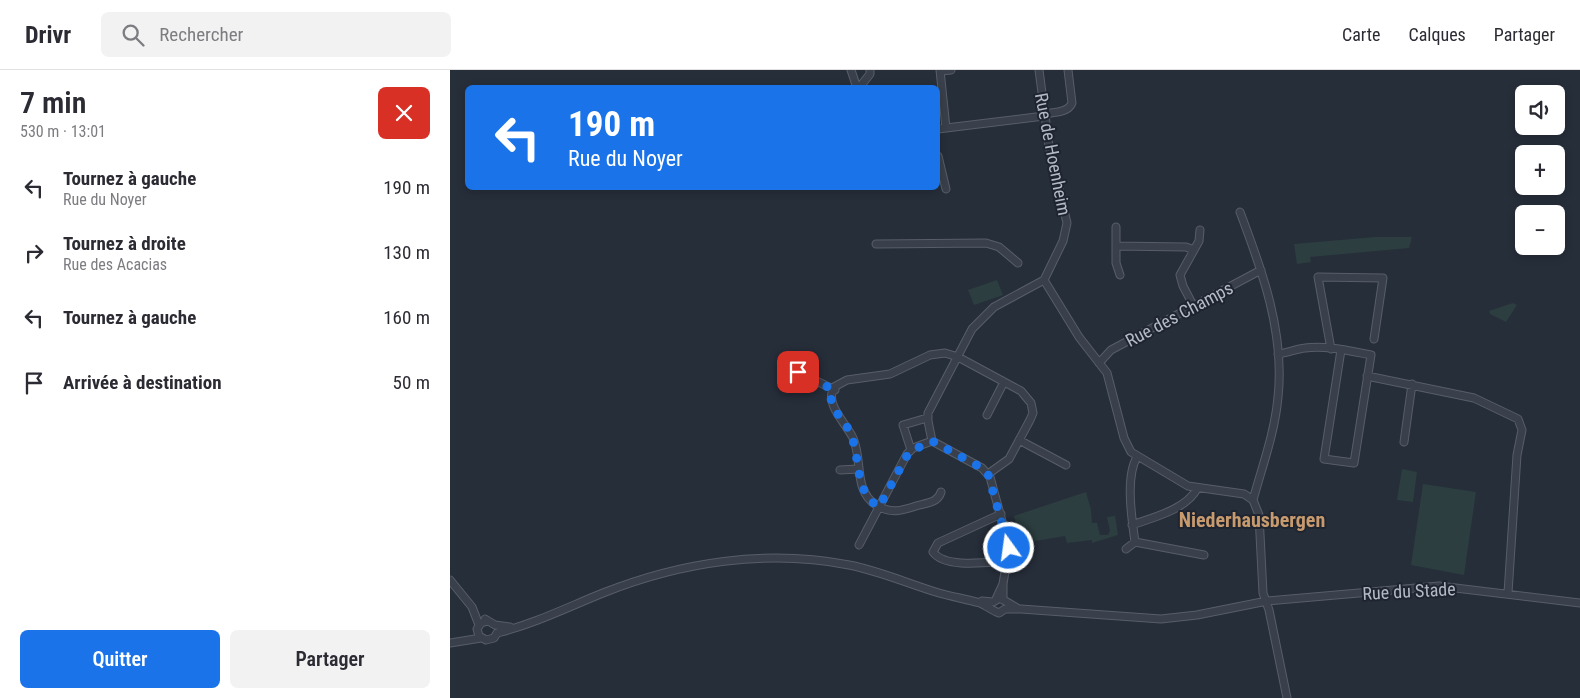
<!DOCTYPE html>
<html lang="fr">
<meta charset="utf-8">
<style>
:root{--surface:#fff;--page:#f2f2f3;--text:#2b2b33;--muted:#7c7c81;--line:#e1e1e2;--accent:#1a73e8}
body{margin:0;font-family:"Roboto Condensed",sans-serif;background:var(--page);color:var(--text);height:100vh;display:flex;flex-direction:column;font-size:19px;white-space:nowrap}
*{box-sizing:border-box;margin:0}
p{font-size:16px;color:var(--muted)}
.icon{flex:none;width:28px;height:28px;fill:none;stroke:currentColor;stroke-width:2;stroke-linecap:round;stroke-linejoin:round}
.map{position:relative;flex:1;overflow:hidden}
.details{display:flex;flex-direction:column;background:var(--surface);width:450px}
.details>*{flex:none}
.top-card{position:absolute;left:15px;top:15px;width:475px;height:105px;border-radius:8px;box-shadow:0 2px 8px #0003;background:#1a73e8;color:#fff;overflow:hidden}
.controls{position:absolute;left:1065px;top:15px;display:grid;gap:10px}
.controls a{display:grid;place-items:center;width:50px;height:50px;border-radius:8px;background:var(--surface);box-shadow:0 2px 8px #0003;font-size:25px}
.pin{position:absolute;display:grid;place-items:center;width:42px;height:42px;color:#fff;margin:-21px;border-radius:10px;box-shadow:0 2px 8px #0006}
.me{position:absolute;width:55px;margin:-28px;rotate:346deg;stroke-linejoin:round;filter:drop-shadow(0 0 4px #0008)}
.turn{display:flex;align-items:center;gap:18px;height:105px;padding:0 20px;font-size:22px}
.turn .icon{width:65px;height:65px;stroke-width:2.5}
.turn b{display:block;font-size:35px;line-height:42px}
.round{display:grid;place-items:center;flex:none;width:52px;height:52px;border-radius:8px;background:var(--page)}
.summary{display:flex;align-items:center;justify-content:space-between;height:85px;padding:0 20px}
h1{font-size:30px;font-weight:600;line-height:38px}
.cta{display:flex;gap:10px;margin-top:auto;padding:10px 20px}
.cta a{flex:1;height:58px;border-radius:8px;background:var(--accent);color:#fff;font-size:20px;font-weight:600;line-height:58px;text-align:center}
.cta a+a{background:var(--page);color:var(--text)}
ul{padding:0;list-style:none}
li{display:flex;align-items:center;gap:15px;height:65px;padding:0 20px}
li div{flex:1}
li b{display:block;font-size:19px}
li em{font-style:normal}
header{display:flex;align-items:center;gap:30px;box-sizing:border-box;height:70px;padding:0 25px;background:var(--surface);border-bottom:1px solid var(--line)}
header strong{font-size:24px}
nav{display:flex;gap:28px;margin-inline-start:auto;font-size:18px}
.search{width:350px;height:45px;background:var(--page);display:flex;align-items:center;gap:12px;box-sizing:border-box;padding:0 18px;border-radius:8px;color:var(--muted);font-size:19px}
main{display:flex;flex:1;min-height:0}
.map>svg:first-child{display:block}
.green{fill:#2c3e3f}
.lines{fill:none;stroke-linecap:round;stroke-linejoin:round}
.minor-casing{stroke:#585e69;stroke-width:9}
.minor{stroke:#3a404b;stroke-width:7}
.route{stroke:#1a73e8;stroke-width:9;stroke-dasharray:0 16.2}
.labels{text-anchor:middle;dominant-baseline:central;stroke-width:4;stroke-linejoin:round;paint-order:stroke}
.street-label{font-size:18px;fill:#b5bbc6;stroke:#1f2530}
.quarter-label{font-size:20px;font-weight:bold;fill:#c89b6f;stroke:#1f2530}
</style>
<header>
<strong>Drivr</strong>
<div class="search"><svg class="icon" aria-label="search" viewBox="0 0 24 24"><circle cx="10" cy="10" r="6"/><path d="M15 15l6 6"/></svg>Rechercher</div>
<nav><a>Carte</a><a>Calques</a><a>Partager</a></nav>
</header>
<main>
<section class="details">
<div class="summary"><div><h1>7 min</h1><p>530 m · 13:01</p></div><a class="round" style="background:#d93025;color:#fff"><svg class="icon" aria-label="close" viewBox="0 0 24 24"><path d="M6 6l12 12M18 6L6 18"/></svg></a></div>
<ul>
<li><svg class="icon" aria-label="left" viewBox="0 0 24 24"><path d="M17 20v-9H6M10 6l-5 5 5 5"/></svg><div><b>Tournez à gauche</b><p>Rue du Noyer</p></div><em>190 m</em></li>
<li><svg class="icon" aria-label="right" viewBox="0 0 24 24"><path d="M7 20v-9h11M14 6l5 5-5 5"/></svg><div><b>Tournez à droite</b><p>Rue des Acacias</p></div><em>130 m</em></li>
<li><svg class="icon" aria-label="left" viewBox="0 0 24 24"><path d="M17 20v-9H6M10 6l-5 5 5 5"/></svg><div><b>Tournez à gauche</b></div><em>160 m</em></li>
<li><svg class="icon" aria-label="arrive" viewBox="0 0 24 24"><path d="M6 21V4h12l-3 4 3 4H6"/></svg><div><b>Arrivée à destination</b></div><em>50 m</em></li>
</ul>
<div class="cta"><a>Quitter</a><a>Partager</a></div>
</section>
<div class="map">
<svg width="1130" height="628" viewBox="0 0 1130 628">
<rect width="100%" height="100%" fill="#262e3a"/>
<!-- green -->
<path class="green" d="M925,167H962L959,178L860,187L861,192L847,194L844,174Z
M547,210L553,225L524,235L518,220Z
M1063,233L1067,235L1056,252L1040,244L1039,241Z
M952,399L967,402L963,432L947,430Z
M973,414L1026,422L1014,505L961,495Z
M636,422L641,440L642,453H647L650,465H658L660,461L657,447L665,446L668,465L642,473V470L617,473L615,466L562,475L559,462L568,459L564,446Z"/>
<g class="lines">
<defs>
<path id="minor" d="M401,0L407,18
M490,0L496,58
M589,0L599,76L617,153L613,171L594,210L629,267L657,303L674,368L681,382L738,416L794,424L803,430L809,445L813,523L819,540L837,628
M491,1L501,0
M409,18L420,4V0
M594,44C604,42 618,43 622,33L618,0
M488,59L594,46
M488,86L496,119
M790,142C812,200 835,263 828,327C825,362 812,397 803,430
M666,157V193L670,205
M426,174L536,173L549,177L568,193
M666,176L736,177L744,180
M744,237L733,216L730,205L749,171L750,160
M881,279L868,207L933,208L924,269
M828,284C837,283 846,279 855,278C876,275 900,281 921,285L904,393L874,389L891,280
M649,293L661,280L811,200
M348,302L385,320
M917,306L1024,328L1068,349L1072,360L1067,385L1058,523
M537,345L554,312
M569,370L616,395
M482,371L532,398L540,407L559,477L553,514
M954,372L962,314
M461,380L453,355L477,348
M390,400L408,399
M491,422C488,433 476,433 466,436C451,441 441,444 426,435C403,420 413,390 403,368C396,353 374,334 384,317L397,310L440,304L480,285L495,283L508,287L571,321L581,333L583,343L580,350L559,389L538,404
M551,444L488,473L483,482C495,499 539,492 558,491
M682,455C704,447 735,440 747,419
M685,472L754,485
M409,475L457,384L463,378L482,371L478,351V343L522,259L544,237L594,210
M676,479L685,472C682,450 675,407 687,387
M0,510L22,537L29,555
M546,529L553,514V530
M532,531L543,532L550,528L567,538
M35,549L45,555L60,557
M38,551L31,553L27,559L29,566L36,570L44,568L47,563C84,554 118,537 153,523C231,492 316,479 399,495C430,501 459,514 489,523C503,527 516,529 530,533C537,536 543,541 549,543L555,539H571L711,549L747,545L817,531L989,516L1130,533
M0,573L31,568"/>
</defs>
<!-- minor casing -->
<use href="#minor" class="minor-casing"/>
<!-- minor -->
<use href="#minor" class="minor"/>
</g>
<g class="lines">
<!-- route -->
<path class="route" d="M348,302L382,319C377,334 390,346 397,357C413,382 401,420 429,437L459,382L482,371L532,398L538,404L559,478"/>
</g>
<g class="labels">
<!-- street labels -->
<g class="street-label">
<text transform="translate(603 84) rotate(79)">Rue de Hoenheim</text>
<text transform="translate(729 244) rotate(-28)">Rue des Champs</text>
<text transform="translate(959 521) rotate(-3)">Rue du Stade</text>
</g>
<!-- quarter labels -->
<g class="quarter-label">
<text x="802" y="450">Niederhausbergen</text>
</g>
</g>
</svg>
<div class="controls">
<a><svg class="icon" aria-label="sound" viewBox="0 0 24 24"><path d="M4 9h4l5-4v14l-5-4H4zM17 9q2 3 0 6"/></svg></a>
<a>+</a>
<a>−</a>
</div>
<div class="pin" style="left:348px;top:302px;background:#d93025"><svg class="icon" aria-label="arrive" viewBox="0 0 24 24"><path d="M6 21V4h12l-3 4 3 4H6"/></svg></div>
<svg class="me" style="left:559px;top:478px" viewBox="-20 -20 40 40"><circle r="17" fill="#1a73e8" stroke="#fff" stroke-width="3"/><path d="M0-11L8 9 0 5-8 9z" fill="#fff"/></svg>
<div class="top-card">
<div class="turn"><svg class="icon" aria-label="left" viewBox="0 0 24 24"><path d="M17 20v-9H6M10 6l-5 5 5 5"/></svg><div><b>190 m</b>Rue du Noyer</div></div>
</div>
</div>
</main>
